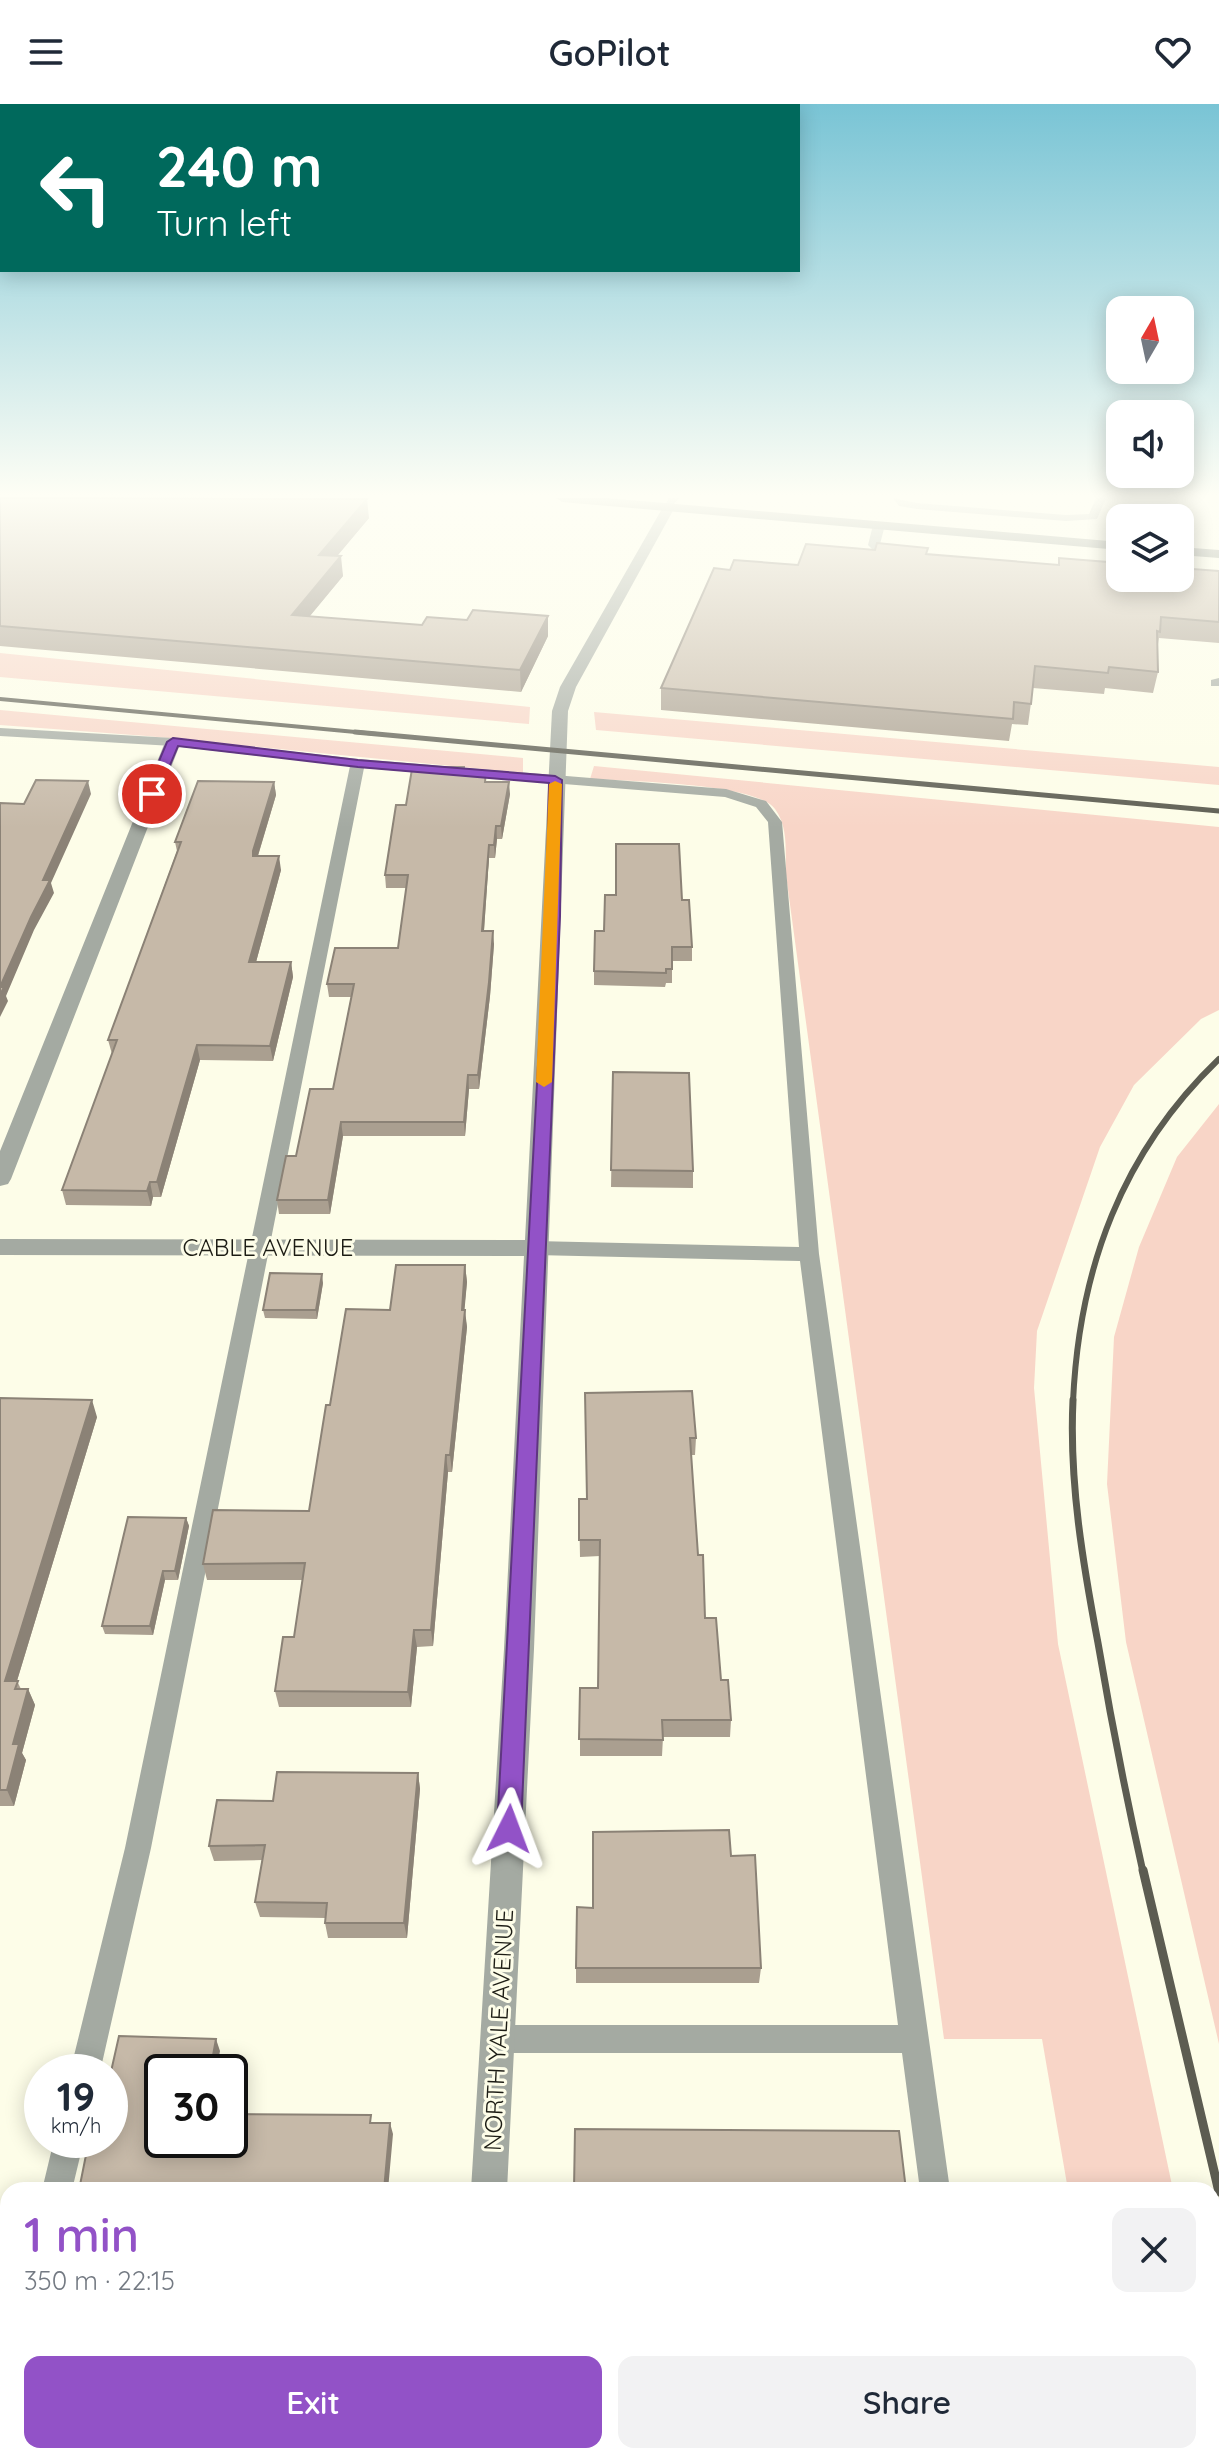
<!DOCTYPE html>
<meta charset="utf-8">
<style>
:root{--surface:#fff;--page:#f2f2f3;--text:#1f2937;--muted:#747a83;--accent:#9252c7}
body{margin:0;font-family:Quicksand,sans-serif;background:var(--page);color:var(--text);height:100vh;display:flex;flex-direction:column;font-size:30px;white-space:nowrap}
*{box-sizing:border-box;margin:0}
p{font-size:26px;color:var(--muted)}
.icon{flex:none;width:44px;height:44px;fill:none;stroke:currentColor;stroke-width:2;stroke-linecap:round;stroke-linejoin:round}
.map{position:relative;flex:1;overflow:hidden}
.drawer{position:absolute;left:0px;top:2078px;width:1220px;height:282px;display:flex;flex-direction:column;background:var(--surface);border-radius:24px 24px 0 0;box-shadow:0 4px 20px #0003}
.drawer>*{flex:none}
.guide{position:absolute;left:0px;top:0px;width:800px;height:168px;box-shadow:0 4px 20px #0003;background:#00695c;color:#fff;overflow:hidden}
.needle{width:52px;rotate:9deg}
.fabs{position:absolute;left:1106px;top:192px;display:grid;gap:16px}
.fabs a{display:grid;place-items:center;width:88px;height:88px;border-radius:16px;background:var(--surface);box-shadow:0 4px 20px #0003;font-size:40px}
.speed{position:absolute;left:24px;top:1950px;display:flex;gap:16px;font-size:40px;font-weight:700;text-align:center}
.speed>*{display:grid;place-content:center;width:104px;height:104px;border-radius:50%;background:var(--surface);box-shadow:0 4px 20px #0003;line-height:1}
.speed small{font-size:20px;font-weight:400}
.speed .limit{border:4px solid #111;border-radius:12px;background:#fff;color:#111}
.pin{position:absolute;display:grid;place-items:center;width:68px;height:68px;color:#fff;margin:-34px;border:4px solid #fff;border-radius:50%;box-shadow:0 2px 8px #0007}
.me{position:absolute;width:88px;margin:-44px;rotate:3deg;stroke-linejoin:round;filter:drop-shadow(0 0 6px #0008)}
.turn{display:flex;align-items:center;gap:28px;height:168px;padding:0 24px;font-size:36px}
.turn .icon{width:104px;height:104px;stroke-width:2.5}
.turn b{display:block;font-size:56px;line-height:68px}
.round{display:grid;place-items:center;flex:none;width:84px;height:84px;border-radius:16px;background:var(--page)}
.summary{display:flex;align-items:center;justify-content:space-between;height:136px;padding:0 24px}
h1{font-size:48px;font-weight:600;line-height:60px;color:var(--accent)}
.primary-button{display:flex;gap:16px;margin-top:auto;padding:16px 24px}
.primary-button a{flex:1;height:92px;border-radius:16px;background:var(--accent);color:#fff;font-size:32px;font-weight:600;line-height:92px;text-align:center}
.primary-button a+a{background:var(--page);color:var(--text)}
header{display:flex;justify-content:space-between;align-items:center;height:104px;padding:0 24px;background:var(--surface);font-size:36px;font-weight:600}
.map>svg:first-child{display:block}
.green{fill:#f8d5c7}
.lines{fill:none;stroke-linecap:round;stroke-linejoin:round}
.lane{fill:#a4aaa2;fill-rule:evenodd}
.street{fill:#a4aaa2;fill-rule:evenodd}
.secondary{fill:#7b8378;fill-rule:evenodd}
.rail-far4{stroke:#5c5c51;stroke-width:4}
.rail-far3{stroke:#5c5c51;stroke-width:5}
.rail-far2{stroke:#5c5c51;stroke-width:6}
.rail-far1{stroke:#5c5c51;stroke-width:7}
.rail{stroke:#5c5c51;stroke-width:9}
.wall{fill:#aa9f90}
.shaded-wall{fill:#8b8276}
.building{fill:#c6b9a8;stroke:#8b8276;stroke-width:2}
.route{fill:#9252c7;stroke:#5f3581;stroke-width:2}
.slow{fill:#f59e0b}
.labels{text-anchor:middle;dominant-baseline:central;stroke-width:6;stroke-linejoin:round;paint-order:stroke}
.street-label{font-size:24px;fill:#1c1c14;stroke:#fdfde8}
</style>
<header><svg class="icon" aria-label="menu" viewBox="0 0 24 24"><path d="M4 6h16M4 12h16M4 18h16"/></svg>GoPilot<svg class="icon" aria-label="heart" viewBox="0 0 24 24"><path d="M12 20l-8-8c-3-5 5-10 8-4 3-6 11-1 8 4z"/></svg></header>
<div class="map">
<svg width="1219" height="2359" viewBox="0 0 1219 2359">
<rect width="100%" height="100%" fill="#fdfde8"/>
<!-- green -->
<path class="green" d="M0,549L530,603L529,620L0,573Z
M0,606L523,654V669L147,632L0,621Z
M594,608L1219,663V681L596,626Z
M594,662L1219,723V906L1201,915L1134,981L1100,1043L1037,1227L1034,1284L1058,1540L1173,2086H1068L1042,1935H944L786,771C785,749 789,724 775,705C757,679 625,677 590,675Z
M1219,1000V1940L1126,1538L1107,1380L1114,1233L1139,1143L1177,1053Z
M1212,2277L1219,2312V2359H1113L1112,2352H1212Z"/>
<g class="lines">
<!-- lane -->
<path class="lane" d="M669,394H679L669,406L664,403Z
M893,394L917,399L1066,411L1089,410L1096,394H1106L1097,415L1066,417L917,405L899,402Z
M879,418L885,421L880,440L885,446L902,450V454L877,450L868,441L873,421Z
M1219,574V582H1211V576Z
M0,624L173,634L358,655L726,685L766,697L782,718L819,1150L950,2086H920L902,1949H498L488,1945L484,1935L488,1925L498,1921H898L800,1157L535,1151L525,1144L535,1137L799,1143L768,718L756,703L725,693L364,664L151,1744L100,1968H70L125,1744L350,662L173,642L0,632Z
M54,2036H84L72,2086H42Z
M8,2277V2340L0,2344V2281Z
M955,2352H989V2359H955Z"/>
<!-- street -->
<path class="street" d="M669,399L675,403L576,583L568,607L534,1545L507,2086H471L504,1545L524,1152L0,1151V1135L525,1136L552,607L560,583L663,403Z
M173,633L181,638L11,1075L8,1080L0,1082V1047L165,638Z
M455,2352H495V2359H455Z"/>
<!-- secondary -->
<path class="secondary" d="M556,394H606L1120,438V446L562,398Z
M1180,443L1219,446V454L1180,451Z"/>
<!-- rail-far4 -->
<path class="rail-far4" d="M0,595L377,630"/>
<!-- rail-far3 -->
<path class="rail-far3" d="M355,628L1219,707"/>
<!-- rail-far2 -->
<path class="rail-far2" d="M1073,1298C1079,1164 1122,1048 1219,955"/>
<!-- rail-far1 -->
<path class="rail-far1" d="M1073,1296C1069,1378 1083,1460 1098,1539C1111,1616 1126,1692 1143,1768"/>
<!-- rail -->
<path class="rail" d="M1143,1766L1219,2088"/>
</g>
<!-- wall -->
<path class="wall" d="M0,394L369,414L337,452L343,472L310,512L548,532L521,588L0,542Z
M927,451L1058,461L1219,467V539L1159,534L1158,540V568L1153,589L1105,584L1104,590L1033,584L1028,621L1012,620L1009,637L661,606V584L730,466L798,461Z
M465,668H486V678L510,690L502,735H497L495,754H489L484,827L494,840L490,892L479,985H469L465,1032H343L330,1110H279L277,1096L296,1052L333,985L351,893H329L327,880L398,844L406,784H386L385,771L406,701Z
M274,678L276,691L258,752L281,766L256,858H291L293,873L273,957L200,956L161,1093H153L151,1102L66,1101L62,1086L112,950L108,936L177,747L175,738Z
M682,796L692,843V857H672V879H666L665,883L594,881V867L604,827Z
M613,968L693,1067V1084L611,1083Z
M465,1161L467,1178L464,1206L467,1223L452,1368H448L433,1542L417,1543L411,1603H279L275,1587L294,1533L303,1476H207L203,1460L309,1407L330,1301L390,1206Z
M323,1179L317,1215L265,1214L263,1206Z
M585,1289L696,1334L695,1351H691L698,1451L705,1514L731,1616L730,1633H663L662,1652H580V1584H598L600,1452L580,1453L579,1395H587Z
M0,1294L97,1313L17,1577L21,1585H28L35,1601L22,1649L26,1656L14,1702H0Z
M186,1414L189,1422L178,1476H165L153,1531L105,1530L102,1522Z
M418,1669L420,1685L407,1834H328L325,1819L326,1814L260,1813L255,1798L262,1756L214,1757L209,1742L273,1697Z
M731,1752L761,1864L759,1879H576V1864Z"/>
<!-- shaded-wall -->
<path class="shaded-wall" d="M367,395L369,414L322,470L319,451Z
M341,452L343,472L294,531L292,511Z
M548,512V532L521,588L520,566Z
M88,677L91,690L51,779L54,789L34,826L6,892L8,897L0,913V883L43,776Z
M274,678L276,691L255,761L253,747Z
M509,678L510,690L502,735L501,722Z
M496,722L497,735L495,754L494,741Z
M489,741V754L483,840L482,827Z
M279,752L281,766L252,873L249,858Z
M493,827L494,840L490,892L479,985L478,971Z
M291,858L293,873L273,957L270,942Z
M197,941L200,956L161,1093L157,1078Z
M468,971L469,985L465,1032L464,1018Z
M341,1018L343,1032L330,1110L328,1096Z
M150,1078L153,1093L151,1102L147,1087Z
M465,1161L467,1178L463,1223L462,1206Z
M322,1170L323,1179L317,1215L316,1206Z
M465,1206L467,1223L452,1368L450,1351Z
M92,1296L97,1313L12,1593L5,1577Z
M446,1351L448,1368L433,1542L431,1526Z
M186,1414L189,1422L178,1476L175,1467Z
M163,1467L165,1476L153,1531L150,1522Z
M414,1526L417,1543L411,1603L408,1588Z
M28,1585L35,1601L22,1649L26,1656L14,1702L7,1686L13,1640Z
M418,1669L420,1685L407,1834L404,1819Z
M216,1935L220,1947L216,1968H210Z
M390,2019L393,2030L388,2086H384Z"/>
<!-- building -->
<path class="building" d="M0,394L367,395L319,451L341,452L292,511L422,521L427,513L467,516L473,506L548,512L520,566L0,522Z
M877,439L928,444L926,450L1059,461V454L1120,459V474H1180V464L1219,467V518L1161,513L1160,528L1157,527L1158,568L1109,563L1108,569L1035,562L1031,600L1014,598L1013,615L661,584L714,464L730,466L734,456L798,461L806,440L875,446Z
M419,663H464V668H486L485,678H509L501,722H496L494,741H489L482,827H493L489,878L478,971H468L464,1018H341L328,1096H277L286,1052H296L310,985H333L354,880H327L335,844H398L408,771H385L396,701H406L412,665Z
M36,676L88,677L43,776H50L31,813L0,883H4L0,891V699L24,700Z
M198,677L274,678L253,747V752H279L249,858H291L270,942L197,941L157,1078H150L147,1087L62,1086L117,936H108L181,738H175Z
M616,740H679L682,796H689L692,843H672V865H666V869L594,867L595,827H604L605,791H616Z
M613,968L689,969L693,1067L611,1066Z
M396,1161H465L462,1206H465L450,1351H446L431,1526H414L408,1588L275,1587L283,1533H294L305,1459L203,1460L213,1406L309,1407L326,1301H330L346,1205L390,1206Z
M270,1169L322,1170L316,1206H263Z
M692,1287L696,1334H690L698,1451H703L705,1514H716L721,1576H728L731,1616H662L663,1636L579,1635L580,1584H598L600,1436H579V1395H587L585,1289Z
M0,1294L92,1296L5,1577H18L15,1585H28L13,1640H19L7,1686H0Z
M128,1413L186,1414L175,1467H163L150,1522H102Z
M277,1668L418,1669L404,1819H325L327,1799L255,1798L265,1741L209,1742L217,1696L273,1697Z
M729,1726L731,1752L755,1751L761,1864H576L577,1803L593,1804V1728Z
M119,1932L216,1935L210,1968H162V2036H230V2010L371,2011L370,2019H390L384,2086H79L89,2036H110V1972Z
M575,2025L899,2027L906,2086H574Z
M570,2352H935L936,2359H570Z"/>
<!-- sky -->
<linearGradient id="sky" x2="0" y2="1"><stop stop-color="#79c4d5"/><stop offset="0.54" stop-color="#fefef5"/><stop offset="1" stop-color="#fefef5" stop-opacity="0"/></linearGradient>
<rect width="1219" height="724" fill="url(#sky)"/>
<!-- route -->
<path class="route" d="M173,634L358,656L555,672L562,676L560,812L521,1725L518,1733L509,1736L500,1733L497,1725L546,812L549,679L358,663L178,642L158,690L147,693L145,690L167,638Z"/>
<!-- slow -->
<path class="slow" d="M555,677L562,680L552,978L544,983L536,978L549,680Z"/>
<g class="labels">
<!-- street labels -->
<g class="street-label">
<text x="268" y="1143">CABLE AVENUE</text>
<text transform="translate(498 1926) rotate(-87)">NORTH YALE AVENUE</text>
</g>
</g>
</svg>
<div class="fabs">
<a><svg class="needle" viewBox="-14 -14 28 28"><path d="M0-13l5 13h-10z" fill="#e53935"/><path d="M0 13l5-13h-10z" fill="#747a83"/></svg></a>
<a><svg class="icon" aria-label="sound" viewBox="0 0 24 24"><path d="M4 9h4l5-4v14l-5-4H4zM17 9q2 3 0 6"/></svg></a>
<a><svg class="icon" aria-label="layers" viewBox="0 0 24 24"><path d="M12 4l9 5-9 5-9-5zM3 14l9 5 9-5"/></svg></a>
</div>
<div class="speed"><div>19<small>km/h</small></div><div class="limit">30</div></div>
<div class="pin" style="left:152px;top:690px;background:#d93025"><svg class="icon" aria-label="arrive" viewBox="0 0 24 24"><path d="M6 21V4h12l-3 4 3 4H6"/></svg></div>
<svg class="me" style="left:509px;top:1725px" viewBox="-20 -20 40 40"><path d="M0-17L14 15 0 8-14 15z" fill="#9252c7" stroke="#fff" stroke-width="4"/></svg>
<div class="guide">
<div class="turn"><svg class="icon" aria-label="left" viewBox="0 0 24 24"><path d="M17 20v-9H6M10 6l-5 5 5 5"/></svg><div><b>240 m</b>Turn left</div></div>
</div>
<section class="drawer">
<div class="summary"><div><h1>1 min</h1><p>350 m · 22:15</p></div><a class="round"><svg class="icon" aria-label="close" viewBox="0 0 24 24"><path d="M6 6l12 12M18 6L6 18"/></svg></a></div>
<div class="primary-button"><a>Exit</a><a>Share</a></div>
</section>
</div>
